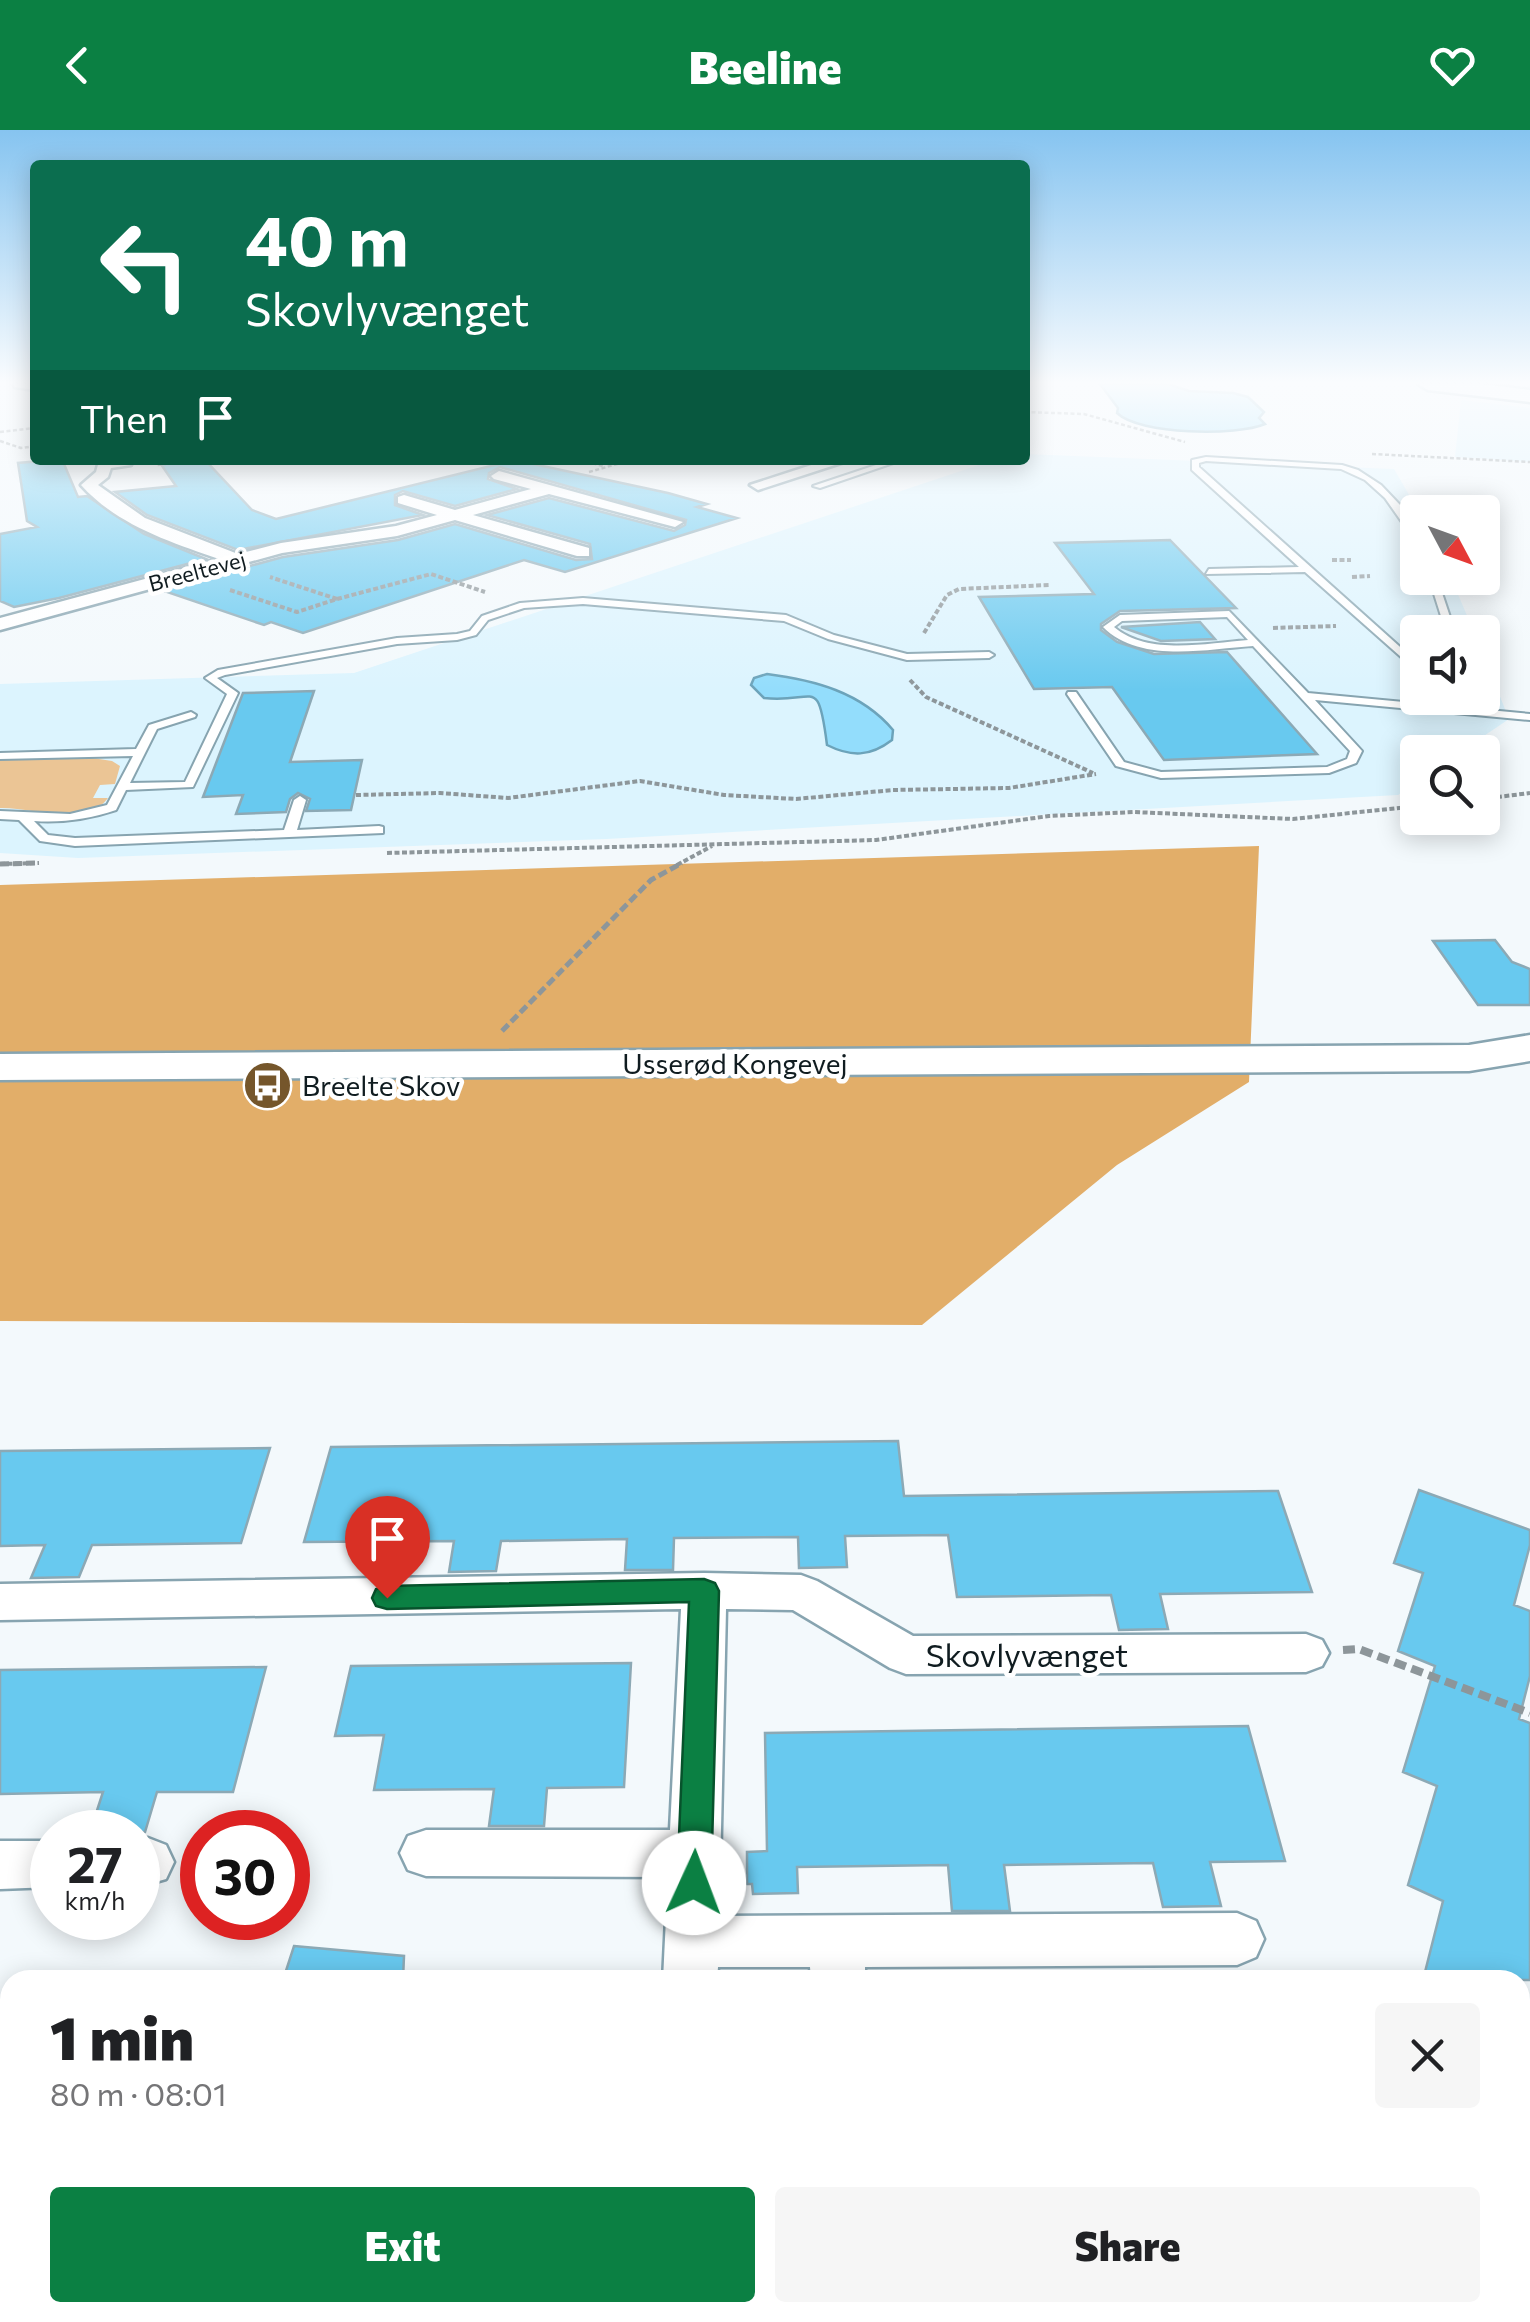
<!DOCTYPE html>
<meta charset="utf-8">
<style>
:root{--surface:#fff;--page:#f6f6f6;--text:#202124;--muted:#757577;--accent:#0b8043}
body{margin:0;font-family:Commissioner,sans-serif;background:var(--page);color:var(--text);height:100vh;display:flex;flex-direction:column;font-size:38px;white-space:nowrap}
*{box-sizing:border-box;margin:0}
p{font-size:32px;color:var(--muted)}
.icon{flex:none;width:55px;height:55px;fill:none;stroke:currentColor;stroke-width:2;stroke-linecap:round;stroke-linejoin:round}
.map{position:relative;flex:1;overflow:hidden}
.panel{position:absolute;left:0px;top:1840px;width:1530px;height:352px;display:flex;flex-direction:column;background:var(--surface);border-radius:30px 30px 0 0;box-shadow:0 5px 25px #0003}
.panel>*{flex:none}
.hud{position:absolute;left:30px;top:30px;width:1000px;height:305px;border-radius:10px;box-shadow:0 5px 25px #0003;background:#0b6e4f;color:#fff;overflow:hidden}
.needle{width:65px;rotate:131deg}
.tools{position:absolute;left:1400px;top:365px;display:grid;gap:20px}
.tools a{display:grid;place-items:center;width:100px;height:100px;border-radius:10px;background:var(--surface);box-shadow:0 5px 25px #0003;font-size:50px}
.speed{position:absolute;left:30px;top:1680px;display:flex;gap:20px;font-size:50px;font-weight:700;text-align:center}
.speed>*{display:grid;place-content:center;width:130px;height:130px;border-radius:50%;background:var(--surface);box-shadow:0 5px 25px #0003;line-height:1}
.speed small{font-size:25px;font-weight:400}
.speed .limit{border:15px solid #d22;background:#fff;color:#111}
.pin{position:absolute;display:grid;place-items:center;width:85px;height:85px;color:#fff;margin:-102px -42px;border-radius:50% 50% 50% 0;rotate:-45deg;box-shadow:0 0 10px #0007}
.pin .icon{rotate:45deg}
.me{position:absolute;width:110px;margin:-55px;rotate:2deg;stroke-linejoin:round;filter:drop-shadow(0 0 8px #0008)}
.turn{display:flex;align-items:center;gap:35px;height:210px;padding:0 50px;font-size:45px}
.turn .icon{width:130px;height:130px;stroke-width:2.5}
.turn b{display:block;font-size:70px;line-height:85px}
.then{display:flex;align-items:center;height:95px;padding:0 50px;background:#0003;gap:20px;font-size:38px}
.round{display:grid;place-items:center;flex:none;width:105px;height:105px;border-radius:10px;background:var(--page)}
.overview{display:flex;align-items:center;justify-content:space-between;height:170px;padding:0 50px}
h1{font-size:60px;font-weight:800;line-height:75px}
.button{display:flex;gap:20px;margin-top:auto;padding:20px 50px}
.button a{flex:1;height:115px;border-radius:10px;background:var(--accent);color:#fff;font-size:40px;font-weight:800;line-height:115px;text-align:center}
.button a+a{background:var(--page);color:var(--text)}
header{display:flex;justify-content:space-between;align-items:center;height:130px;padding:0 50px;background:var(--accent);color:#fff;font-size:45px;font-weight:800}
.map>svg:first-child{display:block}
.built{fill:#dcf4fe}
.green{fill:#ebc595}
.forest{fill:#e2ae69}
.water{fill:#93ddfc;stroke:#6ca3ba;stroke-width:2.5}
.building{fill:#68c9ef;stroke:#8ca9b5;stroke-width:2.5}
.lines{fill:none;stroke-linecap:round;stroke-linejoin:round}
.lane-casing{stroke:#87a4b0;stroke-width:4}
.street-casing{stroke:#87a4b0;stroke-width:5}
.secondary-casing{stroke:#87a4b0;stroke-width:5}
.highway-casing{stroke:#87a4b0;stroke-width:5}
.path-far3{stroke:#8d969a;stroke-width:2.5;stroke-dasharray:4 2.5;stroke-linecap:butt}
.path-far2{stroke:#8d969a;stroke-width:4;stroke-dasharray:5 2.5;stroke-linecap:butt}
.path-far1{stroke:#8d969a;stroke-width:5;stroke-dasharray:9 4;stroke-linecap:butt}
.path{stroke:#8d969a;stroke-width:8;stroke-dasharray:12 6;stroke-linecap:butt}
.lane{fill:#fff;fill-rule:evenodd}
.street{fill:#fff;fill-rule:evenodd}
.secondary{fill:#fff;fill-rule:evenodd}
.highway{fill:#fff;fill-rule:evenodd}
.route{fill:#0b8043;stroke:#07532c;stroke-width:2.5}
.labels{text-anchor:middle;dominant-baseline:central;stroke-width:9;stroke-linejoin:round;paint-order:stroke}
.far-street-label{font-size:22px;fill:#101c20;stroke:#fff}
.street-label{font-size:28px;fill:#101c20;stroke:#fff}
.poi-label{font-size:28px;fill:#101c20;stroke:#fff;text-anchor:start}
.near-street-label{font-size:32px;fill:#101c20;stroke:#fff}
</style>
<header><svg class="icon" aria-label="back" viewBox="0 0 24 24"><path d="M15 5l-7 7 7 7"/></svg>Beeline<svg class="icon" aria-label="heart" viewBox="0 0 24 24"><path d="M12 20l-8-8c-3-5 5-10 8-4 3-6 11-1 8 4z"/></svg></header>
<div class="map">
<svg width="1530" height="2192" viewBox="0 0 1530 2192">
<rect width="100%" height="100%" fill="#f3f9fc"/>
<!-- built -->
<path class="built" d="M1461,270L1530,278V332L1455,327Z
M1025,324L1394,339L1419,382L1418,448H1451L1474,502H1418V568H1482L1483,524L1509,589L1460,622H1418L1417,652L1398,665L606,709L78,728L0,723V554L354,543L994,330H1025Z"/>
<!-- green -->
<path class="green" d="M86,627L112,631L120,636L115,654L100,655L93,668H108C85,699 32,677 0,678V630Z"/>
<!-- forest -->
<path class="forest" d="M1259,716L1249,952L1117,1035L922,1195L0,1191V755Z"/>
<!-- water -->
<path class="water" d="M1100,254H1168L1189,261L1233,263L1248,267L1264,282L1259,288L1265,294C1237,306 1140,305 1117,283L1118,278Z
M767,544C814,550 861,562 893,600L892,610C870,627 851,627 827,615C818,543 815,574 764,568L751,555L754,548Z"/>
<!-- building -->
<path class="building" d="M52,330L64,334L78,367L87,366L144,404L206,429L59,468L14,477L0,471V404L37,397L27,391L18,333Z
M158,330H205L252,380L276,389L515,330L668,363L707,374L697,377L737,388L565,442L524,430L303,503L271,492L264,495L161,460L283,427L398,410L455,394L576,430L592,429L590,414L487,385L549,368L674,401L685,395L686,390L500,337L489,343L488,349L517,359L455,376L403,361L395,365V375L423,385L238,420L147,385L115,362L176,356Z
M1170,410L1236,478L1120,481L1101,494V500L1117,512L1154,524L1227,522L1317,624L1164,630L1112,557L1034,559L979,467L1094,464L1055,413Z
M1200,492L1215,509L1161,511L1121,497Z
M314,561L290,632L362,630L351,680L306,681L310,669L298,663L290,669L286,682L236,684L243,665L203,667L243,563Z
M1495,810L1512,832L1530,839V875H1478L1433,811Z
M898,1311L904,1366L1278,1361L1312,1462L1160,1464L1168,1499L1119,1500L1111,1465L957,1467L948,1405L845,1406L847,1437L799,1438L798,1407L674,1408L673,1440H625L627,1409L501,1411L496,1441L449,1442L454,1411L304,1412L331,1317Z
M270,1318L241,1413L92,1415L79,1447L31,1448L45,1415L0,1416V1321Z
M1419,1360L1530,1400V1415L1514,1475L1530,1481V1546L1519,1589L1530,1593V1850H1423L1443,1771L1408,1755L1437,1656L1403,1642L1435,1536L1398,1521L1423,1443L1394,1433Z
M631,1533L624,1657L547,1658L544,1696H489L494,1659L374,1660L384,1605L335,1606L351,1536Z
M266,1537L233,1662H157L145,1702H90L103,1662L0,1664V1540Z
M1248,1596L1285,1731L1210,1732L1221,1776L1163,1777L1153,1733L1004,1735L1010,1781H952L948,1735L797,1737L798,1763L753,1764L752,1754H747V1722L767,1721L765,1603Z
M294,1816L404,1826L403,1850H283Z"/>
<g class="lines">
<defs>
<path id="lane" d="M1206,327L1342,335L1358,340L1381,355L1400,375L1418,404V415L1385,368L1365,350L1341,339L1206,331L1199,333V337L1418,533V542L1305,442L1206,444L1209,439L1299,437L1192,340V330Z
M891,330H902L820,358L813,356Z
M1429,448H1437L1455,502H1446Z
M583,468L786,485L834,505L907,524L989,522L994,525L989,528L907,530L828,509L784,491L583,474L524,478L488,490L476,505L457,510L397,514L225,545L217,548L238,563L193,657L126,660L116,680C89,689 63,693 34,691L48,705L75,708L284,700L294,670L300,666L306,670L297,700L379,696L383,697V703L75,716L40,711L19,690L0,689V681L70,684L107,675L133,626L0,629V623L136,619L149,595L191,582L196,585L195,587L157,599L130,653L185,652L227,564L205,548L218,540L397,508L457,504L470,501L482,486L520,473Z
M1229,481L1308,563L1530,584V590L1315,570L1362,621L1356,633L1329,643L1161,648L1116,636L1067,564L1068,562H1076L1124,632L1161,642L1327,637L1347,629L1350,621L1253,516C1206,519 1140,534 1103,497L1120,485ZM1227,487L1248,510C1207,513 1148,526 1114,497L1122,491Z"/>
<path id="street" d="M13,254H35V260L15,257Z
M132,330L131,335L111,338L108,347L98,355L145,388L238,424L281,413L396,396L437,385L398,373V367L404,365L455,380L531,359L494,349L491,346L499,341L683,392L675,397L549,364L473,385L589,418V426H577L455,390L397,406L282,423L0,500V488L219,429C170,412 117,395 81,355L96,342L99,331Z
M827,330L847,331L758,360L750,355Z
M704,1443L801,1445L817,1451L913,1506L1306,1504L1322,1510L1329,1523L1322,1536L1306,1542L906,1544L890,1538L793,1480L726,1479L719,1786L1237,1783L1256,1791L1264,1809L1256,1827L1237,1835L865,1837V1850H811L810,1837H718L717,1850H663L668,1747L426,1746L408,1740L400,1723L408,1706L426,1700H670L681,1479L0,1490V1454Z
M148,1708L166,1715L174,1732L166,1749L138,1757V1710Z
M0,1711H52V1757L0,1759Z
M633,2182H697L695,2192H631Z"/>
<path id="secondary" d="M1530,905V931L1469,941L0,950V924L1469,915Z"/>
<path id="highway" d="M1418,254H1482L1530,260V272L1428,260Z"/>
</defs>
<!-- lane casing -->
<use href="#lane" class="lane-casing"/>
<!-- street casing -->
<use href="#street" class="street-casing"/>
<!-- secondary casing -->
<use href="#secondary" class="secondary-casing"/>
<!-- highway casing -->
<use href="#highway" class="highway-casing"/>
<!-- path-far3 -->
<path class="path-far3" d="M1025,282L1084,284L1185,312
M0,302L35,298
M0,311L21,318L35,316
M1372,324L1530,332
M154,330L157,335L166,334
M580,330L603,336
M589,342L631,330"/>
<!-- path-far2 -->
<path class="path-far2" d="M1332,430H1351
M1352,447L1370,446
M230,460L297,482L337,469L270,447
M337,469L431,444L485,462
M1273,498L1336,496
M924,503L947,465L959,459L1049,455
M910,550L926,567L1093,643
M356,665L440,663L508,668L640,651L724,665L796,669L893,660L1009,658L1096,644
M1482,669L1530,663
M387,723L876,710L1049,686L1134,682L1293,689L1418,676
M0,734L39,733
M677,735L712,716"/>
<!-- path-far1 -->
<path class="path-far1" d="M0,734L39,733
M502,901L651,750L682,733"/>
<!-- path -->
<path class="path" d="M1343,1520L1359,1519L1530,1583"/>
<!-- lane -->
<use href="#lane" class="lane"/>
<!-- street -->
<use href="#street" class="street"/>
<!-- secondary -->
<use href="#secondary" class="secondary"/>
<!-- highway -->
<use href="#highway" class="highway"/>
</g>
<!-- sky -->
<linearGradient id="sky" x2="0" y2="1"><stop stop-color="#86c4f0"/><stop offset="0.45" stop-color="#fafcfe"/><stop offset="1" stop-color="#fafcfe" stop-opacity="0"/></linearGradient>
<rect width="1530" height="561" fill="url(#sky)"/>
<!-- route -->
<path class="route" d="M704,1449L715,1453L719,1461L711,1753L706,1764L694,1769L682,1764L677,1753L689,1472L387,1479L376,1476L372,1468L376,1459L387,1456Z"/>
<!-- icons -->
<defs>
<symbol id="bus-disc" viewBox="-11 -11 22 22"><circle r="9.5" fill="#75562b" stroke="#fff"/><path d="M-5-6H5V4H4V6H2V4H-2V6H-4V4H-5ZM-3.5-4V0h7V-4ZM-3.5 1.2v1.5H-2V1.2ZM2 1.2v1.5H3.5V1.2Z" fill="#fff"/></symbol>
</defs>
<g fill-rule="evenodd">
<use href="#bus-disc" x="240" y="928" width="55" height="55"/>
</g>
<g class="labels">
<!-- far-street labels -->
<g class="far-street-label">
<text transform="translate(197 441) rotate(-15)">Breeltevej</text>
</g>
<!-- street labels -->
<g class="street-label">
<text x="735" y="933">Usserød Kongevej</text>
</g>
<!-- poi labels -->
<g class="poi-label">
<text x="302" y="955">Breelte Skov</text>
</g>
<!-- near-street labels -->
<g class="near-street-label">
<text x="1027" y="1524">Skovlyvænget</text>
</g>
</g>
</svg>
<div class="tools">
<a><svg class="needle" viewBox="-14 -14 28 28"><path d="M0-13l5 13h-10z" fill="#e53935"/><path d="M0 13l5-13h-10z" fill="#757577"/></svg></a>
<a><svg class="icon" aria-label="sound" viewBox="0 0 24 24"><path d="M4 9h4l5-4v14l-5-4H4zM17 9q2 3 0 6"/></svg></a>
<a><svg class="icon" aria-label="search" viewBox="0 0 24 24"><circle cx="10" cy="10" r="6"/><path d="M15 15l6 6"/></svg></a>
</div>
<div class="speed"><div>27<small>km/h</small></div><div class="limit">30</div></div>
<div class="pin" style="left:387px;top:1468px;background:#d93025"><svg class="icon" aria-label="arrive" viewBox="0 0 24 24"><path d="M6 21V4h12l-3 4 3 4H6"/></svg></div>
<svg class="me" style="left:694px;top:1753px" viewBox="-20 -20 40 40"><circle r="19" fill="#fff"/><path d="M0-13L10 11 0 6-10 11z" fill="#0b8043"/></svg>
<div class="hud">
<div class="turn"><svg class="icon" aria-label="left" viewBox="0 0 24 24"><path d="M17 20v-9H6M10 6l-5 5 5 5"/></svg><div><b>40 m</b>Skovlyvænget</div></div>
<div class="then">Then<svg class="icon" aria-label="arrive" viewBox="0 0 24 24"><path d="M6 21V4h12l-3 4 3 4H6"/></svg></div>
</div>
<section class="panel">
<div class="overview"><div><h1>1 min</h1><p>80 m · 08:01</p></div><a class="round"><svg class="icon" aria-label="close" viewBox="0 0 24 24"><path d="M6 6l12 12M18 6L6 18"/></svg></a></div>
<div class="button"><a>Exit</a><a>Share</a></div>
</section>
</div>
